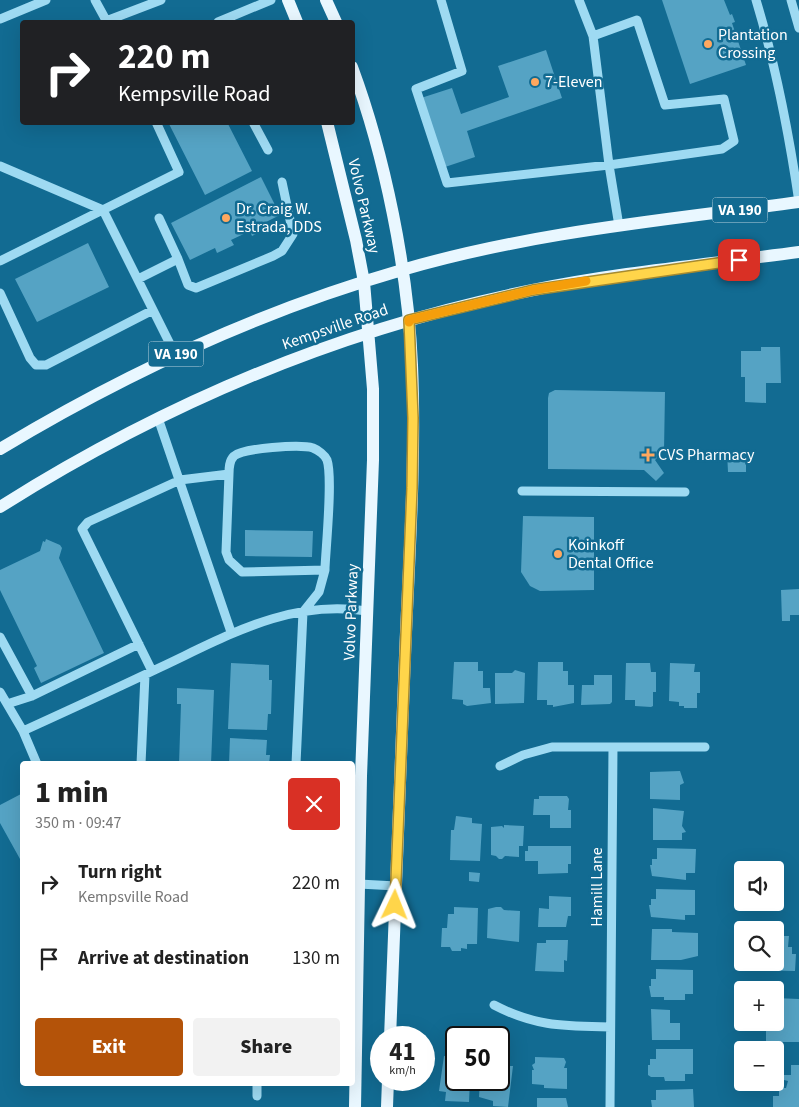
<!DOCTYPE html>
<meta charset="utf-8">
<style>
:root{--surface:#fff;--page:#f2f2f2;--text:#222;--muted:#767676;--accent:#b45309}
body{margin:0;font-family:"Source Sans 3",sans-serif;background:var(--page);color:var(--text);height:100vh;display:flex;flex-direction:column;font-size:19px;white-space:nowrap}
*{box-sizing:border-box;margin:0}
p{font-size:16px;color:var(--muted)}
.icon{flex:none;width:28px;height:28px;fill:none;stroke:currentColor;stroke-width:2;stroke-linecap:round;stroke-linejoin:round}
.map{position:relative;flex:1;overflow:hidden}
.details{position:absolute;left:20px;top:761px;width:335px;height:325px;display:flex;flex-direction:column;background:var(--surface);border-radius:5px;box-shadow:0 5px 20px #0002}
.details>*{flex:none}
.guide{position:absolute;left:20px;top:20px;width:335px;height:105px;border-radius:5px;box-shadow:0 5px 20px #0002;background:#202124;color:#fff;overflow:hidden}
.tools{position:absolute;left:734px;top:861px;display:grid;gap:10px}
.tools a{display:grid;place-items:center;width:50px;height:50px;border-radius:5px;background:var(--surface);box-shadow:0 5px 20px #0002;font-size:25px}
.speed{position:absolute;left:370px;top:1026px;display:flex;gap:10px;font-size:25px;font-weight:700;text-align:center}
.speed>*{display:grid;place-content:center;width:65px;height:65px;border-radius:50%;background:var(--surface);box-shadow:0 5px 20px #0002;line-height:1}
.speed small{font-size:12px;font-weight:400}
.speed .limit{border:2px solid #111;border-radius:8px;background:#fff;color:#111}
.pin{position:absolute;display:grid;place-items:center;width:42px;height:42px;color:#fff;margin:-21px;border-radius:10px;box-shadow:0 2px 8px #0006}
.me{position:absolute;width:55px;margin:-28px;rotate:2deg;stroke-linejoin:round;filter:drop-shadow(0 0 4px #0008)}
.turn{display:flex;align-items:center;gap:18px;height:105px;padding:0 15px;font-size:22px}
.turn .icon{width:65px;height:65px;stroke-width:2.5}
.turn b{display:block;font-size:35px;line-height:42px}
.round{display:grid;place-items:center;flex:none;width:52px;height:52px;border-radius:5px;background:var(--page)}
.head{display:flex;align-items:center;justify-content:space-between;height:85px;padding:0 15px}
h1{font-size:30px;font-weight:800;line-height:38px}
.cta{display:flex;gap:10px;margin-top:auto;padding:10px 15px}
.cta a{flex:1;height:58px;border-radius:5px;background:var(--accent);color:#fff;font-size:20px;font-weight:800;line-height:58px;text-align:center}
.cta a+a{background:var(--page);color:var(--text)}
ul{padding:0;list-style:none}
li{display:flex;align-items:center;gap:15px;height:75px;padding:0 15px}
li div{flex:1}
li b{display:block;font-size:19px}
li em{font-style:normal}
.map>svg:first-child{display:block}
.building{fill:#55a3c4}
.lines{fill:none;stroke-linecap:round;stroke-linejoin:round}
.minor{stroke:#9edaf2;stroke-width:9}
.major{stroke:#e9f7ff;stroke-width:12}
.route-casing{stroke:#a68a30;stroke-width:12}
.route{stroke:#ffd54a;stroke-width:9}
.slow{stroke:#f59e0b;stroke-width:9}
.poi-dot{fill:#ffa85f;stroke:#126b92;stroke-width:2}
.labels{text-anchor:middle;dominant-baseline:central;stroke-width:5;stroke-linejoin:round;paint-order:stroke}
.shield{fill:#126b92;stroke:#b8d3de;stroke-width:1}
.shield-label{font-size:15px;font-weight:bold;fill:#fff}
.poi-label{font-size:16px;fill:#fff;stroke:#126b92;text-anchor:start}
.street-label{font-size:16px;fill:#fff;stroke:#126b92}
</style>
<div class="map">
<svg width="799" height="1107" viewBox="0 0 799 1107">
<rect width="100%" height="100%" fill="#126b92"/>
<!-- building -->
<path class="building" d="M662,0H724L730,15L732,14L735,22L732,23L746,65L690,84Z
M546,50L562,98L467,131L475,157L445,167L421,98L452,88L461,114L509,97L498,66Z
M168,122H227L252,171L205,195Z
M261,177L280,215L266,222L269,227L252,236L250,231L231,240L234,245L217,253L215,248L190,260L171,223Z
M88,243L109,287L37,322L15,279Z
M761,347H780L781,383H766V403L745,402V377H741V351H761Z
M555,390L665,392L664,451L655,460L664,473L656,481L644,470L548,469V398L549,393Z
M727,452H746V472H728Z
M523,516L594,517V590L540,591L530,586L521,572Z
M245,530L313,531L312,557L245,556Z
M46,539L60,545L62,548L59,558L104,653L41,683L34,668L37,666L0,590V570L40,551L43,541L45,542Z
M799,589V615H790V621H782L781,590Z
M454,662H478V671H483V688H490L491,703L467,706L463,704V700L452,699Z
M538,662H563V671H568V685H574V703L553,707V705H547V700H537Z
M231,663L269,665V680H272L271,714H268L267,730L228,729Z
M626,663H650L651,672H656V692H653V706L651,707L635,706V700H625Z
M670,663L695,664L694,672H700V693H697V708H684V706H679V702L669,701Z
M515,670L525,673L524,703L495,704V673H512Z
M594,675H612V702L610,704L581,705L582,685H594Z
M177,688L214,690L211,764H179L181,704H177Z
M230,738L267,740L266,755H270L269,764H229Z
M680,771L684,783L680,785V800L650,799V772Z
M21,794L22,857L20,859L0,823V805Z
M539,796H567L569,799L568,810H571V828H550V815H533L534,799H539Z
M653,808L684,811L682,826L686,832L682,833V840H653Z
M456,816L472,818V823L482,824L480,861L450,860L451,830H454Z
M504,825L524,826L523,846H519V857L505,856L502,859H499L496,856L491,855V827L502,826L504,828Z
M528,846H571V864H568V873L538,874V861H525V851H528Z
M657,848L696,849L695,873H686V880L652,876L650,865H652V859H657Z
M469,872L480,873L479,882L469,881Z
M656,889L695,890V915H685V920L651,917L649,905H651V899H656Z
M549,896L571,897V916H568L566,927H538L539,908L549,909Z
M454,907L478,908L477,944H467V949L461,948V951H452L450,947H441L442,928H447L448,914H454Z
M496,907H501L504,910L520,911L519,942L487,938L488,909Z
M652,929H672V932L698,933V956L681,960H651Z
M775,936H789L788,947H792V954H796L795,971L749,970L750,962H775Z
M546,940H568L567,961L564,960V972L535,971L537,943H546Z
M656,969L693,970V994H685V1000H664V997H651L649,986H651V979H656Z
M775,998L799,999V1042H766V1022H775Z
M651,1009L670,1010V1023H680V1040H652Z
M656,1049H693V1074H685V1081H665L664,1077H651L648,1075V1065H650V1059H656Z
M444,1056L455,1057L456,1080H470L469,1102L445,1101L446,1092L439,1091Z
M535,1057L564,1058L566,1062L564,1068H567V1089L544,1088V1085L532,1084V1070H534L532,1065L535,1063Z
M740,1061H742V1078H740Z
M791,1065H799V1107H773V1096H779V1088H786L788,1081L784,1080V1075H791Z
M499,1066H513L508,1107L493,1106V1101L479,1097L480,1080H499Z
M693,1089L694,1107H652L651,1100H656V1090Z
M537,1098H566L568,1107H537Z"/>
<g class="lines">
<!-- minor -->
<path class="minor" d="M95,0L107,22
M441,0L462,71L416,89L447,183L609,165L593,36
M579,0L593,36L637,20L665,105L724,99L734,141L722,149L609,165L619,226
M756,0C776,66 789,134 799,202
M791,0L799,28
M0,19L46,0
M106,21L161,0
M218,22L271,0
M253,122L268,150
M0,166L103,210L175,354
M159,218L178,259
M0,261L179,172L156,122
M138,279L178,259L188,285L196,288L273,256L282,251L293,234L282,182
M0,293L30,358L36,365H46L153,310
M158,418L231,632
M522,491L685,492
M0,637L32,696
M152,671L82,529L88,522L180,480L229,474
M0,692L23,731C69,710 115,689 161,667C229,635 290,599 367,611
M7,704L32,696L139,644
M23,731L37,764
M141,764L145,675
M296,764L303,612L319,592L325,570V568C326,546 333,477 327,460C325,455 318,450 313,448C301,444 243,448 234,456C229,461 229,468 229,474L226,552L229,560L242,572L325,570
M500,766L523,755L552,747H705
M359,884L396,886
M494,1005C536,1027 565,1026 610,1027
M257,1096V1084
M610,1107L613,747"/>
<!-- major -->
<path class="major" d="M288,0L297,22
M326,0L336,22
M352,67C385,156 408,270 412,365C416,461 409,558 405,655C400,782 395,910 390,1038
M327,122L356,240L364,282L373,389V460L361,776L355,1107
M0,449C126,373 260,311 402,270C531,232 667,220 799,202
M0,507C165,403 342,328 533,290C621,272 711,264 799,252
M387,1107L388,1080"/>
</g>
<g class="lines">
<defs>
<path id="route" d="M395,905L412,488L413,418L409,320L533,290L739,260"/>
</defs>
<!-- route casing -->
<use href="#route" class="route-casing"/>
<!-- route -->
<use href="#route" class="route"/>
<!-- slow -->
<path class="slow" d="M409,322V320L533,290L586,281"/>
</g>
<!-- markers -->
<g class="poi-dot">
<circle cx="708" cy="44" r="5"/>
<circle cx="535" cy="82" r="5"/>
<circle cx="226" cy="218" r="5"/>
<path d="M645.5 447.5h5v5h5v5h-5v5h-5v-5h-5v-5h5z"/>
<circle cx="558" cy="554" r="5"/>
</g>
<g class="labels">
<!-- shield labels -->
<g class="shield">
<rect x="712.5" y="197.5" width="55" height="25" rx="4"/>
<rect x="148.5" y="341.5" width="55" height="25" rx="4"/>
</g>
<g class="shield-label">
<text x="740" y="210">VA 190</text>
<text x="176" y="354">VA 190</text>
</g>
<!-- poi labels -->
<g class="poi-label">
<text x="718" y="35">Plantation<tspan x="718" dy="18">Crossing</tspan></text>
<text x="545" y="82">7-Eleven</text>
<text x="236" y="209">Dr. Craig W.<tspan x="236" dy="18">Estrada, DDS</tspan></text>
<text x="658" y="455">CVS Pharmacy</text>
<text x="568" y="545">Koinkoff<tspan x="568" dy="18">Dental Office</tspan></text>
</g>
<!-- street labels -->
<g class="street-label">
<text transform="translate(364 206) rotate(77)">Volvo Parkway</text>
<text transform="translate(335 327) rotate(-19)">Kempsville Road</text>
<text transform="translate(351 612) rotate(-88)">Volvo Parkway</text>
<text transform="translate(597 887) rotate(-90)">Hamill Lane</text>
</g>
</g>
</svg>
<div class="tools">
<a><svg class="icon" aria-label="sound" viewBox="0 0 24 24"><path d="M4 9h4l5-4v14l-5-4H4zM17 9q2 3 0 6"/></svg></a>
<a><svg class="icon" aria-label="search" viewBox="0 0 24 24"><circle cx="10" cy="10" r="6"/><path d="M15 15l6 6"/></svg></a>
<a>+</a>
<a>−</a>
</div>
<div class="speed"><div>41<small>km/h</small></div><div class="limit">50</div></div>
<div class="pin" style="left:739px;top:260px;background:#d93025"><svg class="icon" aria-label="arrive" viewBox="0 0 24 24"><path d="M6 21V4h12l-3 4 3 4H6"/></svg></div>
<svg class="me" style="left:395px;top:905px" viewBox="-20 -20 40 40"><path d="M0-17L14 15 0 8-14 15z" fill="#ffd54a" stroke="#fff" stroke-width="4"/></svg>
<div class="guide">
<div class="turn"><svg class="icon" aria-label="right" viewBox="0 0 24 24"><path d="M7 20v-9h11M14 6l5 5-5 5"/></svg><div><b>220 m</b>Kempsville Road</div></div>
</div>
<section class="details">
<div class="head"><div><h1>1 min</h1><p>350 m · 09:47</p></div><a class="round" style="background:#d93025;color:#fff"><svg class="icon" aria-label="close" viewBox="0 0 24 24"><path d="M6 6l12 12M18 6L6 18"/></svg></a></div>
<ul>
<li><svg class="icon" aria-label="right" viewBox="0 0 24 24"><path d="M7 20v-9h11M14 6l5 5-5 5"/></svg><div><b>Turn right</b><p>Kempsville Road</p></div><em>220 m</em></li>
<li><svg class="icon" aria-label="arrive" viewBox="0 0 24 24"><path d="M6 21V4h12l-3 4 3 4H6"/></svg><div><b>Arrive at destination</b></div><em>130 m</em></li>
</ul>
<div class="cta"><a>Exit</a><a>Share</a></div>
</section>
</div>
